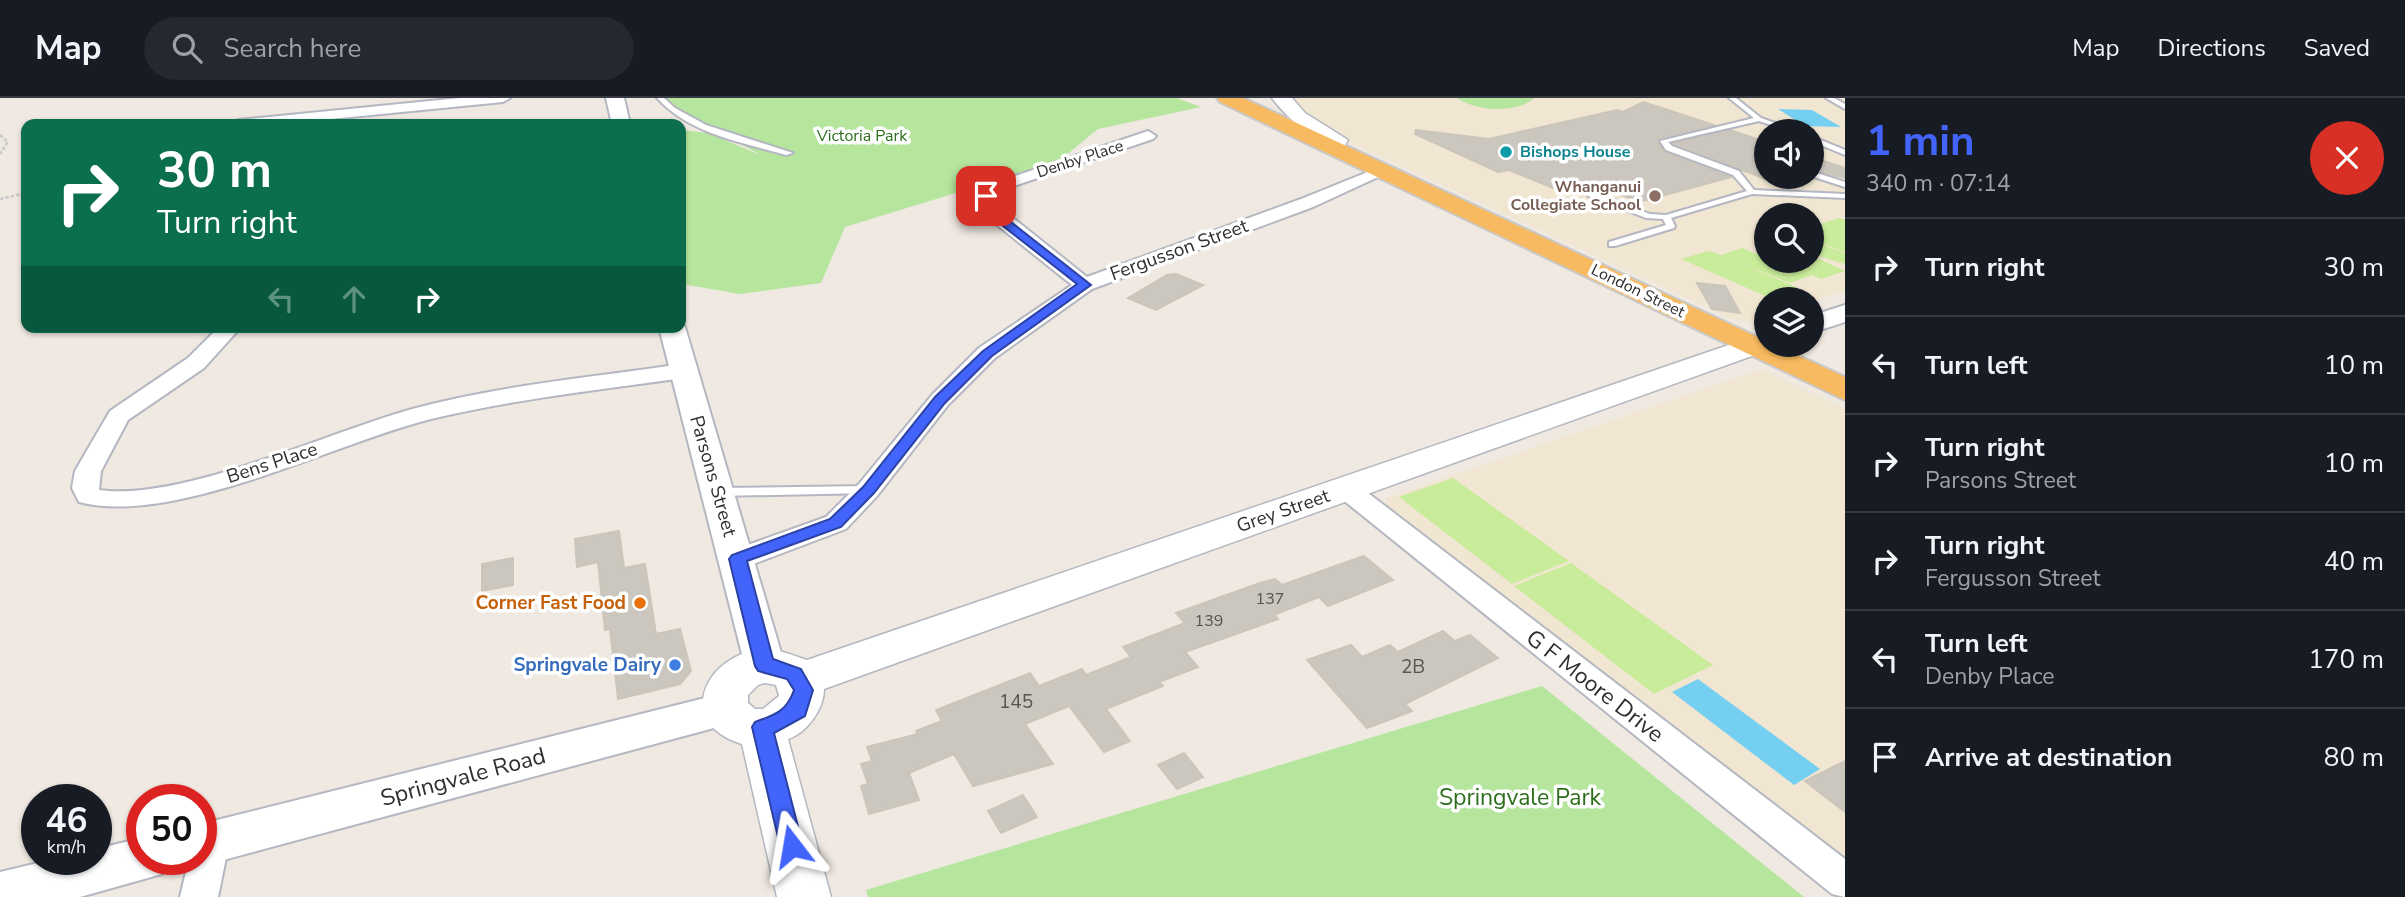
<!DOCTYPE html>
<meta charset="utf-8">
<style>
:root{--surface:#171b24;--page:#242831;--text:#f1f3f6;--muted:#9ea1a6;--line:#363941;--accent:#4264fb}
body{margin:0;font-family:"Nunito Sans",sans-serif;background:var(--page);color:var(--text);height:100vh;display:flex;flex-direction:column;font-size:26px;white-space:nowrap}
*{box-sizing:border-box;margin:0}
p{font-size:23px;color:var(--muted)}
.icon{flex:none;width:38px;height:38px;fill:none;stroke:currentColor;stroke-width:2;stroke-linecap:round;stroke-linejoin:round}
.map{position:relative;flex:1;overflow:hidden}
.details{display:flex;flex-direction:column;background:var(--surface);width:560px}
.details>*{flex:none}
.banner{position:absolute;left:21px;top:21px;width:665px;height:214px;border-radius:14px;box-shadow:0 2px 5px #0004;background:#0b6e4f;color:#fff;overflow:hidden}
.tools{position:absolute;left:1754px;top:21px;display:grid;gap:14px}
.tools a{display:grid;place-items:center;width:70px;height:70px;border-radius:50%;background:var(--surface);box-shadow:0 2px 5px #0004;font-size:35px}
.speed{position:absolute;left:21px;top:686px;display:flex;gap:14px;font-size:35px;font-weight:700;text-align:center}
.speed>*{display:grid;place-content:center;width:91px;height:91px;border-radius:50%;background:var(--surface);box-shadow:0 2px 5px #0004;line-height:1}
.speed small{font-size:18px;font-weight:400}
.speed .limit{border:10px solid #d22;background:#fff;color:#111}
.pin{position:absolute;display:grid;place-items:center;width:60px;height:60px;color:#fff;margin:-30px;border-radius:14px;box-shadow:0 4px 10px #0006}
.me{position:absolute;width:77px;margin:-38px;rotate:346deg;stroke-linejoin:round;filter:drop-shadow(0 0 5px #0008)}
.turn{display:flex;align-items:center;gap:24px;height:147px;padding:0 21px;font-size:32px}
.turn .icon{width:91px;height:91px;stroke-width:2.5}
.turn b{display:block;font-size:49px;line-height:60px}
.lanes{display:flex;align-items:center;height:66px;padding:0 21px;background:#0003;justify-content:center;gap:35px;direction:ltr}
.lanes .off{opacity:.35}
.round{display:grid;place-items:center;flex:none;width:74px;height:74px;border-radius:37px;background:var(--page)}
.headline{display:flex;align-items:center;justify-content:space-between;height:119px;padding:0 21px}
h1{font-size:42px;font-weight:700;line-height:52px;color:var(--accent)}
ul{padding:0;list-style:none}
li{display:flex;align-items:center;gap:21px;height:98px;padding:0 21px;border-top:2px solid var(--line)}
li div{flex:1}
li b{display:block;font-size:26px}
li em{font-style:normal}
header{display:flex;align-items:center;gap:42px;box-sizing:border-box;height:98px;padding:0 35px;background:var(--surface);border-bottom:2px solid var(--line)}
header strong{font-size:33px}
nav{display:flex;gap:38px;margin-inline-start:auto;font-size:24px}
.search{width:490px;height:63px;background:var(--page);display:flex;align-items:center;gap:18px;box-sizing:border-box;padding:0 24px;border-radius:38px;color:var(--muted);font-size:26px}
main{display:flex;flex:1;min-height:0}
.map>svg:first-child{display:block}
.education{fill:#f0e6d1;fill-rule:evenodd}
.green{fill:#b6e59e}
.pitch{fill:#c9ec9a}
.water{fill:#75cff0}
.building{fill:#cbc7bf;stroke:#cbc5ba;stroke-width:2}
.lines{fill:none;stroke-linecap:round;stroke-linejoin:round}
.service-casing{stroke:#b4b7c1;stroke-width:4}
.minor-casing{stroke:#b4b7c1;stroke-width:4}
.tertiary-casing{stroke:#b4b7c1;stroke-width:4}
.secondary-casing{stroke:#b4b7c1;stroke-width:3}
.trunk-casing{stroke:#c9c9c9;stroke-width:4}
.path{stroke:#c9c9c9;stroke-width:2.5;stroke-dasharray:3.5 2;stroke-linecap:butt}
.service{fill:#fff;fill-rule:evenodd}
.minor{fill:#fff;fill-rule:evenodd}
.tertiary{fill:#fff;fill-rule:evenodd}
.secondary{fill:#fff;fill-rule:evenodd}
.trunk{fill:#f8ba60;fill-rule:evenodd}
.route{fill:#4264fb;stroke:#2b41a3;stroke-width:2}
.culture-dot{fill:#0f9aa8;stroke:#fff;stroke-width:2.5}
.education-dot{fill:#8d6e63;stroke:#fff;stroke-width:2.5}
.food-dot{fill:#e8710a;stroke:#fff;stroke-width:2.5}
.shop-dot{fill:#3f7fe0;stroke:#fff;stroke-width:2.5}
.labels{text-anchor:middle;dominant-baseline:central;stroke-width:7;stroke-linejoin:round;paint-order:stroke}
.far-park-label{font-size:16px;fill:#2c6e1b;stroke:#fff}
.far-culture-label{font-size:16px;font-weight:bold;fill:#0d838f;stroke:#fff;text-anchor:start}
.far-street-label{font-size:16px;fill:#2e2e2e;stroke:#fff}
.far-education-label{font-size:16px;font-weight:bold;fill:#785e54;stroke:#fff;text-anchor:end}
.number-label{font-size:16px;fill:#555452}
.street-label{font-size:19px;fill:#2e2e2e;stroke:#fff}
.food-label{font-size:19px;font-weight:bold;fill:#c56008;stroke:#fff;text-anchor:end}
.shop-label{font-size:19px;font-weight:bold;fill:#366cbe;stroke:#fff;text-anchor:end}
.near-number-label{font-size:19px;fill:#555452}
.near-street-label{font-size:23px;fill:#2e2e2e;stroke:#fff}
.near-park-label{font-size:23px;fill:#2c6e1b;stroke:#fff}
</style>
<header>
<strong>Map</strong>
<div class="search"><svg class="icon" aria-label="search" viewBox="0 0 24 24"><circle cx="10" cy="10" r="6"/><path d="M15 15l6 6"/></svg>Search here</div>
<nav><a>Map</a><a>Directions</a><a>Saved</a></nav>
</header>
<main>
<div class="map">
<svg width="1845" height="799" viewBox="0 0 1845 799">
<rect width="100%" height="100%" fill="#efe9e1"/>
<!-- education -->
<path class="education" d="M1294,0H1845V193L1811,204V201H1766V219L1751,224L1732,221L1306,24L1289,7ZM1766,33H1811V79H1766ZM1766,117H1811V163H1766Z
M1762,271L1845,311V763L1385,412L1387,400Z"/>
<!-- green -->
<path class="green" d="M654,0H1177L1201,9L1098,31L1059,63L845,129L821,185L740,196L682,186L681,32L708,35L765,59Z
M1457,0H1534C1518,16 1475,13 1457,0Z
M1542,588L1804,799H868L866,792Z"/>
<!-- pitch -->
<path class="pitch" d="M1839,120L1845,122V154L1811,141V123L1820,126Z
M1811,142L1845,155V166L1811,156Z
M1742,150L1766,160V163L1780,165L1776,163H1811V157L1845,173L1821,181L1812,177L1790,185L1726,159L1796,189L1768,199L1681,161L1709,153L1721,157Z
M1453,380L1569,463L1512,486L1399,399Z
M1571,465L1713,567L1654,596L1514,488Z"/>
<!-- water -->
<path class="water" d="M1778,11L1812,12L1841,29L1805,28Z
M1698,581L1820,671L1794,687L1672,594Z"/>
<!-- building -->
<path class="building" d="M1643,4L1714,27L1659,40L1658,44L1665,54L1731,79L1639,104L1585,82L1553,90L1509,72L1498,74L1415,36L1416,32L1489,41L1617,12L1623,14Z
M1730,32L1766,44V81L1673,46Z
M1811,59L1845,70V80L1811,71Z
M1176,176L1203,187L1156,212L1128,200L1167,177Z
M1697,185L1725,188L1740,215L1712,211Z
M619,433L624,470L645,466L656,536L680,531L691,573L680,586L618,601L610,531L605,532L598,464L577,469L575,441Z
M1364,458L1393,482L1328,508L1319,499L1274,517L1278,521L1185,554L1198,569L1159,584L1163,588L1106,611L1130,643L1104,654L1069,608L1025,626L1053,666L973,688L954,656L909,675L919,702L869,716L861,688L868,686L861,666L872,663L867,649L918,636L916,633L942,623L936,612L1030,575L1039,588L1082,571L1086,577L1131,559L1123,549L1185,525L1176,515L1260,485L1275,481L1282,487Z
M513,460V487L482,493V466Z
M1443,533L1455,543L1470,537L1498,560L1405,606L1412,613L1367,630L1307,562L1351,547L1362,559L1390,547L1398,554Z
M1184,655L1203,679L1177,691L1158,667Z
M1845,663V714L1805,683Z
M1023,697L1037,719L1001,735L988,713Z"/>
<g class="lines">
<defs>
<path id="service" d="M657,0H664L675,10L706,27L793,55L786,57C741,44 690,36 657,0Z
M1729,0H1736L1761,20L1798,33H1789L1759,23L1668,44L1672,48L1739,73L1754,92L1845,96V100L1752,96L1671,120L1675,128L1674,130L1615,148H1609V144L1666,127L1663,121L1646,120L1588,98V94H1594L1650,116L1666,117L1747,93L1733,77L1666,52L1660,43L1754,20Z
M1826,0H1834L1845,6V11Z
M1811,38L1845,52V57L1811,43Z
M1811,73L1845,84V89L1811,78Z
M868,388L872,389L874,392L872,395L718,398L712,394L718,390Z"/>
<path id="minor" d="M460,0H510L503,4L280,26H231L238,22Z
M1148,33L1156,38L1153,41L1002,92L993,104L1087,179L1301,101L1375,71H1387L1389,74L1313,109L1092,191L995,260L948,307L877,398L846,431L748,468L738,471L728,468L724,461L728,454L826,419L859,386L932,297L979,250L1072,187L982,115L975,104L983,89Z
M219,229H241L204,270L128,322L101,373L99,392C182,404 330,333 416,310C503,287 594,279 683,266L694,273L683,280C599,292 514,301 431,321C334,345 174,429 79,404L72,390L75,373L110,313L188,260Z
M1346,383L1355,385L1845,761V799L1832,796L1337,397L1333,391L1337,385Z
M211,729L224,733L229,745L218,799H180L189,761H201V732Z"/>
<path id="tertiary" d="M606,0H624L630,26H612Z
M1845,207V224L1811,235V218Z
M681,223L685,229L785,568L779,579L765,583L751,579L745,568L659,229H681Z
M725,595L740,599L746,611L740,623L201,768L184,761H201V726Z
M142,740V761H169L162,776L80,799H0V774L55,761H96V751Z"/>
<path id="secondary" d="M1272,0H1292L1305,15L1348,42L1345,47C1321,52 1285,18 1272,0Z
M1752,239L1763,242L1767,248L1763,254L824,591C824,611 807,635 788,641L831,799H777L742,646C673,625 705,555 765,551C777,551 795,558 807,562ZM765,585L776,587L779,598L763,611H755L748,605V597L758,587Z"/>
<path id="trunk" d="M1217,0H1243L1766,243V247H1775L1845,279V302L1220,4Z"/>
</defs>
<!-- service casing -->
<use href="#service" class="service-casing"/>
<!-- minor casing -->
<use href="#minor" class="minor-casing"/>
<!-- tertiary casing -->
<use href="#tertiary" class="tertiary-casing"/>
<!-- secondary casing -->
<use href="#secondary" class="secondary-casing"/>
<!-- trunk casing -->
<use href="#trunk" class="trunk-casing"/>
<!-- path -->
<path class="path" d="M0,37L8,44L0,56
M0,101L26,95"/>
<!-- service -->
<use href="#service" class="service"/>
<!-- minor -->
<use href="#minor" class="minor"/>
<!-- tertiary -->
<use href="#tertiary" class="tertiary"/>
<!-- secondary -->
<use href="#secondary" class="secondary"/>
<!-- trunk -->
<use href="#trunk" class="trunk"/>
</g>
<!-- route -->
<path class="route" d="M982,96H989L992,109L1091,187L992,258L945,305L874,395L841,429L747,463L773,561L801,571L813,592L805,618L774,635L803,748L800,756L792,758L784,756L780,748L752,629L755,624C775,617 787,613 794,592L787,581L758,573L755,568L729,461L732,457L830,421L863,389L935,299L983,253L1077,186L984,113L979,104Z"/>
<!-- markers -->
<circle class="culture-dot" cx="1506" cy="54" r="7"/>
<circle class="education-dot" cx="1655" cy="98" r="7"/>
<circle class="food-dot" cx="640" cy="505" r="7"/>
<circle class="shop-dot" cx="675" cy="567" r="7"/>
<g class="labels">
<!-- far-park labels -->
<g class="far-park-label">
<text x="862" y="38">Victoria Park</text>
</g>
<!-- far-culture labels -->
<g class="far-culture-label">
<text x="1520" y="54">Bishops House</text>
</g>
<!-- far-street labels -->
<g class="far-street-label">
<text transform="translate(1080 61) rotate(-18)">Denby Place</text>
<text transform="translate(1638 193) rotate(26)">London Street</text>
</g>
<!-- far-education labels -->
<g class="far-education-label">
<text x="1641" y="89">Whanganui<tspan x="1641" dy="18">Collegiate School</tspan></text>
</g>
<!-- number labels -->
<g class="number-label">
<text x="1270" y="501">137</text>
<text x="1209" y="523">139</text>
</g>
<!-- street labels -->
<g class="street-label">
<text transform="translate(1179 152) rotate(-20)">Fergusson Street</text>
<text transform="translate(272 365) rotate(-18)">Bens Place</text>
<text transform="translate(713 378) rotate(74)">Parsons Street</text>
<text transform="translate(1283 413) rotate(-19)">Grey Street</text>
</g>
<!-- food labels -->
<g class="food-label">
<text x="626" y="505">Corner Fast Food</text>
</g>
<!-- shop labels -->
<g class="shop-label">
<text x="661" y="567">Springvale Dairy</text>
</g>
<!-- near-number labels -->
<g class="near-number-label">
<text x="1413" y="569">2B</text>
<text x="1016" y="604">145</text>
</g>
<!-- near-street labels -->
<g class="near-street-label">
<text transform="translate(1595 588) rotate(38)">G F Moore Drive</text>
<text transform="translate(463 679) rotate(-15)">Springvale Road</text>
</g>
<!-- near-park labels -->
<g class="near-park-label">
<text x="1520" y="699">Springvale Park</text>
</g>
</g>
</svg>
<div class="tools">
<a><svg class="icon" aria-label="sound" viewBox="0 0 24 24"><path d="M4 9h4l5-4v14l-5-4H4zM17 9q2 3 0 6"/></svg></a>
<a><svg class="icon" aria-label="search" viewBox="0 0 24 24"><circle cx="10" cy="10" r="6"/><path d="M15 15l6 6"/></svg></a>
<a><svg class="icon" aria-label="layers" viewBox="0 0 24 24"><path d="M12 4l9 5-9 5-9-5zM3 14l9 5 9-5"/></svg></a>
</div>
<div class="speed"><div>46<small>km/h</small></div><div class="limit">50</div></div>
<div class="pin" style="left:986px;top:98px;background:#d93025"><svg class="icon" aria-label="arrive" viewBox="0 0 24 24"><path d="M6 21V4h12l-3 4 3 4H6"/></svg></div>
<svg class="me" style="left:792px;top:748px" viewBox="-20 -20 40 40"><path d="M0-17L14 15 0 8-14 15z" fill="#4264fb" stroke="#fff" stroke-width="4"/></svg>
<div class="banner">
<div class="turn"><svg class="icon" aria-label="right" viewBox="0 0 24 24"><path d="M7 20v-9h11M14 6l5 5-5 5"/></svg><div><b>30 m</b>Turn right</div></div>
<div class="lanes"><svg class="icon off" aria-label="left" viewBox="0 0 24 24"><path d="M17 20v-9H6M10 6l-5 5 5 5"/></svg><svg class="icon off" aria-label="ahead" viewBox="0 0 24 24"><path d="M12 20V5M6 11l6-6 6 6"/></svg><svg class="icon" aria-label="right" viewBox="0 0 24 24"><path d="M7 20v-9h11M14 6l5 5-5 5"/></svg></div>
</div>
</div>
<section class="details">
<div class="headline"><div><h1>1 min</h1><p>340 m · 07:14</p></div><a class="round" style="background:#d93025;color:#fff"><svg class="icon" aria-label="close" viewBox="0 0 24 24"><path d="M6 6l12 12M18 6L6 18"/></svg></a></div>
<ul>
<li><svg class="icon" aria-label="right" viewBox="0 0 24 24"><path d="M7 20v-9h11M14 6l5 5-5 5"/></svg><div><b>Turn right</b></div><em>30 m</em></li>
<li><svg class="icon" aria-label="left" viewBox="0 0 24 24"><path d="M17 20v-9H6M10 6l-5 5 5 5"/></svg><div><b>Turn left</b></div><em>10 m</em></li>
<li><svg class="icon" aria-label="right" viewBox="0 0 24 24"><path d="M7 20v-9h11M14 6l5 5-5 5"/></svg><div><b>Turn right</b><p>Parsons Street</p></div><em>10 m</em></li>
<li><svg class="icon" aria-label="right" viewBox="0 0 24 24"><path d="M7 20v-9h11M14 6l5 5-5 5"/></svg><div><b>Turn right</b><p>Fergusson Street</p></div><em>40 m</em></li>
<li><svg class="icon" aria-label="left" viewBox="0 0 24 24"><path d="M17 20v-9H6M10 6l-5 5 5 5"/></svg><div><b>Turn left</b><p>Denby Place</p></div><em>170 m</em></li>
<li><svg class="icon" aria-label="arrive" viewBox="0 0 24 24"><path d="M6 21V4h12l-3 4 3 4H6"/></svg><div><b>Arrive at destination</b></div><em>80 m</em></li>
</ul>
</section>
</main>
